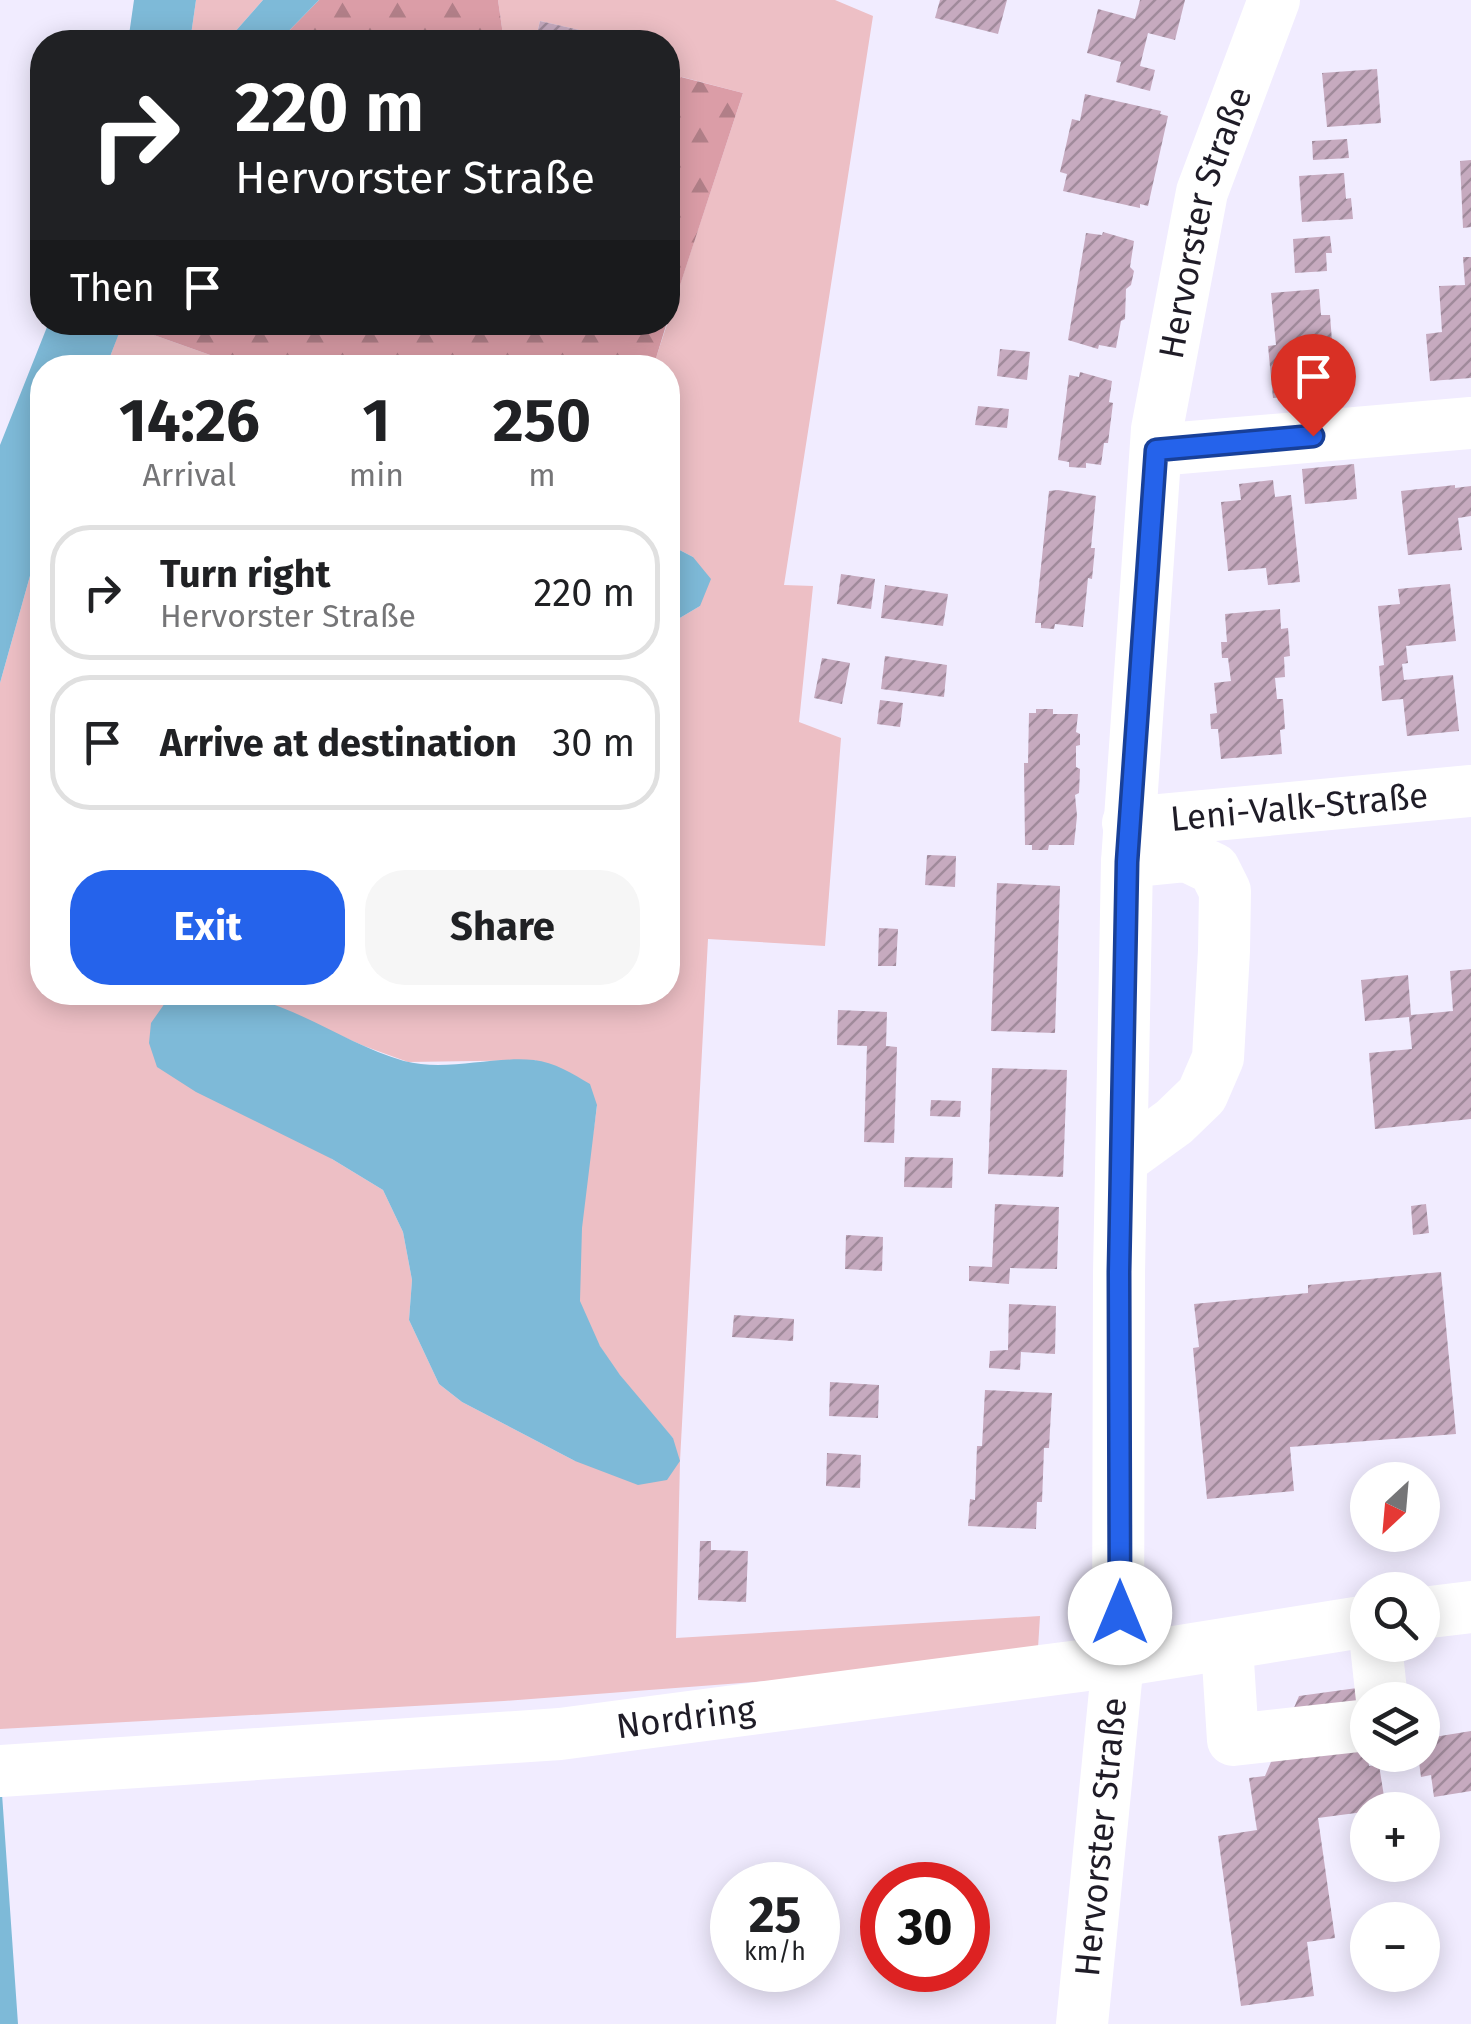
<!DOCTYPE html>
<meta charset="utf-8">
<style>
:root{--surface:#fff;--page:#f6f6f6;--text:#202124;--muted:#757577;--line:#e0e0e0;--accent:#2563eb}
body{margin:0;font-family:"Fira Sans",sans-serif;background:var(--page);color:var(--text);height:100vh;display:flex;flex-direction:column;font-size:38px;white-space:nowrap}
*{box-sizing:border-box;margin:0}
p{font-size:32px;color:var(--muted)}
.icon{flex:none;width:55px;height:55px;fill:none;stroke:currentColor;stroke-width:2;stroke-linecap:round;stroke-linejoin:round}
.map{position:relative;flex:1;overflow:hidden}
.drawer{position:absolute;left:30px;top:355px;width:650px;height:650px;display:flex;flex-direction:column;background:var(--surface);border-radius:40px;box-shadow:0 5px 25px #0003}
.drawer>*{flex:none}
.hud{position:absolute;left:30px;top:30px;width:650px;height:305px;border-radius:40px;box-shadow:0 5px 25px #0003;background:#202124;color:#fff;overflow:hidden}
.needle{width:65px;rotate:206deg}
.tools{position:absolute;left:1350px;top:1462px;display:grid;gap:20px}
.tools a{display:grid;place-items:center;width:90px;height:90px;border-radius:50%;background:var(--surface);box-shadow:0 5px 25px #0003;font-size:50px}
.speed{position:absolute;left:710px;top:1862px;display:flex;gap:20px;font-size:50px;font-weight:700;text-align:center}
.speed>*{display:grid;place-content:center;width:130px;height:130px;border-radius:50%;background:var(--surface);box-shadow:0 5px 25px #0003;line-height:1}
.speed small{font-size:25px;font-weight:400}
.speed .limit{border:15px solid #d22;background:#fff;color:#111}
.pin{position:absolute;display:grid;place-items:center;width:85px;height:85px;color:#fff;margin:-102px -42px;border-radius:50% 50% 50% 0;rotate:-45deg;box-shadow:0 0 10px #0007}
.pin .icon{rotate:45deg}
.me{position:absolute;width:110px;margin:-55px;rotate:0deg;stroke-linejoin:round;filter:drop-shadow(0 0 8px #0008)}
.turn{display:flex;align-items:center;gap:35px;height:210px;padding:0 40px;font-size:45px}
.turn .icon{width:130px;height:130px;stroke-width:2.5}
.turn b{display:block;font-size:70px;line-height:85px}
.then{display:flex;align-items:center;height:95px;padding:0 40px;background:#0003;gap:20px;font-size:38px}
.eta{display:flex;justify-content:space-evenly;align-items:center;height:170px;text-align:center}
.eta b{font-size:60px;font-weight:700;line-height:70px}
.action{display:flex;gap:20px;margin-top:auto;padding:20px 40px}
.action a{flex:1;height:115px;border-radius:40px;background:var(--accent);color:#fff;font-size:40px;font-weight:700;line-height:115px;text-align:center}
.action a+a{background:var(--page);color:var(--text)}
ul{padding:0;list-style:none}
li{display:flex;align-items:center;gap:30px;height:135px;margin:0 20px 15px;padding:0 20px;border:5px solid var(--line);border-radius:40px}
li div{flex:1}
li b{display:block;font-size:38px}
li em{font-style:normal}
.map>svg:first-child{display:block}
.green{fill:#edbfc5}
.forest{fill:url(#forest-firs)}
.water{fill:#7ebad8}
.building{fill:url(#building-hatch)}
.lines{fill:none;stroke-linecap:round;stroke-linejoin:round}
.minor{stroke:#fff;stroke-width:52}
.route-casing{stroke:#184099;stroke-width:25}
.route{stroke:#2563eb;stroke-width:18}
.labels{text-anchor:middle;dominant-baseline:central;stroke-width:9;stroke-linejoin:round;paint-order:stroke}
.street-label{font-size:35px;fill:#1f1c27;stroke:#f1ecff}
</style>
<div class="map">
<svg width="1471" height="2024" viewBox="0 0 1471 2024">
<defs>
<pattern id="forest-firs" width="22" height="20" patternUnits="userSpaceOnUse" patternTransform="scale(2.5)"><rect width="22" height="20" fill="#db9da7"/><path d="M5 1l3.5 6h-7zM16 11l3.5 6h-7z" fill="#b17f88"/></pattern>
<pattern id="building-hatch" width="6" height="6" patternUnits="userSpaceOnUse" patternTransform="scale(2.5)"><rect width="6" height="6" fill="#c6aabf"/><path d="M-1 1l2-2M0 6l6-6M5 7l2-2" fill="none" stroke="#a08a9b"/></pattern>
</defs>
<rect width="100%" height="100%" fill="#f1ecff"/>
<!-- green -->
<path class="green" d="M196,0H263L226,42H190Z
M498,0H835L873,16L784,585L813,586L799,722L841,738L825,946L708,939L680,1461L676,1638L1040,1616L1038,1648L808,1678L504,1701L0,1729V683L42,533V992L201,993L186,994L332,1159L383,1190L403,1232L412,1280L409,1320L439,1384L462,1402L575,1461L673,1438C643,1404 587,1343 579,1298C571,1244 590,1161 597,1106L535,1060L408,1062L364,1046L283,1010L226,993L668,992V625L700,606L693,557L668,544V368L653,367L743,93L682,77L668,94V42H618V39L540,21L535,42H504Z
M121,327L151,334L244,367L106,368Z"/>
<!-- forest -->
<path class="forest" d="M319,0H498L504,42H278Z
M681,77L743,93L668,322V94Z
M123,323V322H667L653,368L244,367L151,334L121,327Z"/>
<!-- water -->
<path class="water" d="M134,0H196L190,42H128Z
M263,0H319L278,42H226Z
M49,322L123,323L106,367L42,368V533L0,683V445Z
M668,544L693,557L711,579L700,606L668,625Z
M226,993C289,999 344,1044 404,1061C446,1072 492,1056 534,1060C554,1062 573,1074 590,1084L597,1105L582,1228L580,1301L600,1346L620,1375L673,1438L680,1461L667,1480L638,1485L575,1461L462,1402L439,1384L409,1320L412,1280L403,1232L383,1190L332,1159L196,1092L157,1067L149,1043L151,1023L165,1003L186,994Z
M0,1765L18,2024H0Z"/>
<!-- building -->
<path class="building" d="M940,0H1007L998,34L935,18Z
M1140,0H1185L1175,40L1148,33L1140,66L1155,70L1150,91L1116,82L1121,62L1087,53L1098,9L1135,19Z
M540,21L619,39L618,42H535Z
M1377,69L1381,123L1327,127L1322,73Z
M1085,94L1161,111L1160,114L1168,116L1148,206L1140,204V208L1063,191L1067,174L1060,172L1072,119L1080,121Z
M1347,139L1349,158L1313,160L1312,141Z
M1471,160V227L1463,228L1460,161Z
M1344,173L1346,199L1351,198L1353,219L1302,222L1299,176Z
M1103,232L1134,241L1130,267L1134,271L1131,285L1126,289L1125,319L1121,321L1116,348L1099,345L1098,349L1068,340L1086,233L1102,235Z
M1330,236L1332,253H1326L1327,271L1295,273L1293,239Z
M1463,257H1471V378L1430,381L1426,334L1442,332L1439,286L1465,285Z
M1319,289L1321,315H1330L1332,341H1326L1330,394L1273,398L1268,346L1276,345L1271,293Z
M1000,349L1030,352L1027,380L997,376Z
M1080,372L1112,381L1109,402L1113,403L1108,443H1104L1101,465L1086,463V468L1069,467V462L1058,460L1069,375L1079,377Z
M978,406L1009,409L1007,428L975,425Z
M1354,464L1357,499L1305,504L1302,469Z
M1273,480L1275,497L1291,495L1300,582L1268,585L1266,568L1228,571L1221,502L1241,500L1239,484Z
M1455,485V488L1471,486V516L1458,518L1462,550L1408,555L1401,491Z
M1058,490L1096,496L1091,548H1095L1092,579L1088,578L1083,627L1055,624L1054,629L1041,628V623H1035L1049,491Z
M841,574L875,579L871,609L837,604Z
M1450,584L1456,641L1406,646L1408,663L1402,664L1404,680L1453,675L1459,731L1407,736L1403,699L1382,701L1379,666L1384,665L1378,606L1400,604L1398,589Z
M885,585L948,594L943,626L881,618Z
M1280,609L1281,629L1288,628L1290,656L1284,657L1285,677L1275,678L1277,699H1283L1285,729L1280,730L1282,754L1221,759L1218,729H1211L1210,714L1217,713L1214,683L1231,681L1228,658H1222L1221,642H1227L1225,614Z
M885,656L947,665L944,697L881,689Z
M822,658L850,663L842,704L814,698Z
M880,700L903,703L900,727L877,724Z
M1036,709H1053V714H1078L1076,732L1080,734V745L1076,746V767L1080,769L1079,793L1075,795L1077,816L1074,845H1049L1048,850H1032V845H1025L1024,763H1028L1029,713H1036Z
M927,855L956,856L955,887L925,885Z
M997,883L1060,886L1055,1033L991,1031Z
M879,928L898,929L896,966H878Z
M1471,969V1119L1375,1129L1369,1053L1412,1049L1409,1017L1365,1021L1361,980L1408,975L1411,1015L1453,1011L1450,971Z
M838,1010L887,1012L886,1046L897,1047L894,1143L864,1142L867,1046L837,1045Z
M992,1068L1067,1070L1063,1177L988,1174Z
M931,1100L961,1101L960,1117L930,1116Z
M905,1157L953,1158L952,1188L904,1187Z
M995,1204L1059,1207L1057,1269L1010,1268L1009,1284L969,1281V1266L992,1267Z
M1426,1204L1429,1233L1413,1235L1411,1206Z
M846,1235L883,1237L882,1271L845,1269Z
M1441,1272L1456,1434L1290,1447L1294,1491L1207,1499L1193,1348L1199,1347L1194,1304L1308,1293V1285Z
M1009,1304L1056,1306L1055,1354L1021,1352L1020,1370L989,1368L990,1351L1008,1350Z
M734,1315L794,1319L793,1341L732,1337Z
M830,1382L879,1385L878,1418L829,1416Z
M985,1390L1052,1393L1049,1448H1044L1042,1502H1037L1036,1529L968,1526L970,1499L975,1500L977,1446H982Z
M827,1453L861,1455L860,1488L826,1486Z
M700,1541H711V1550L748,1551L746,1602L698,1600Z
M1357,1688L1369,1766L1379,1765L1386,1809L1318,1818L1335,1938L1307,1942L1314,1996L1241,2006L1218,1836L1257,1830L1249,1778L1265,1776L1299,1696Z
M1471,1731V1791L1434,1797L1431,1775L1421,1777L1418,1755H1422V1739Z"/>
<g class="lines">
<!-- minor -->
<g class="minor">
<path d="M1156,450L1471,423"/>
<path id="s1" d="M1128,823L1471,791"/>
<path d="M1123,1159L1174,1122L1202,1095L1218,1058L1224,951L1225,891L1214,869L1187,856L1127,862"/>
<path d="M1422,1613L1471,1607"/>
<path d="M1376,1645L1382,1700"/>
<path d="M1227,1646L1233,1740L1368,1725"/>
<path id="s2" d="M0,1771L560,1734L1118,1661L1368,1621"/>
<path id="s3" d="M1082,2024L1118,1661L1119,1273L1127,862L1157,429L1202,192L1274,0"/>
</g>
</g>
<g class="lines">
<defs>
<path id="route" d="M1120,1613L1119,1272L1127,862L1156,450L1313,436"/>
</defs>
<!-- route casing -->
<use href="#route" class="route-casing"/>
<!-- route -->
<use href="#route" class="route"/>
</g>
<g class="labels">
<!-- street labels -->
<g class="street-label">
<text stroke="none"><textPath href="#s3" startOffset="1810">Hervorster Straße</textPath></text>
<text stroke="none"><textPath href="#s1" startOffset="172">Leni-Valk-Straße</textPath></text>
<text stroke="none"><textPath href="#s2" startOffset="688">Nordring</textPath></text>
<text stroke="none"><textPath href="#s3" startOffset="188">Hervorster Straße</textPath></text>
</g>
</g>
</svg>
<div class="tools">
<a><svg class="needle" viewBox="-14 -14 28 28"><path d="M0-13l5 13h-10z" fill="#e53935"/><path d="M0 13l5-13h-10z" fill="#757577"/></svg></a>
<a><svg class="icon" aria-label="search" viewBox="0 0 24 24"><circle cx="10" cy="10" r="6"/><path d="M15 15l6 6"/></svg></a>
<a><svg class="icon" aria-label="layers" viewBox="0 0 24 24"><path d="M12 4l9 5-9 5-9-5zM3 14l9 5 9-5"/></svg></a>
<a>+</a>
<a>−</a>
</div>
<div class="speed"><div>25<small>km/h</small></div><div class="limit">30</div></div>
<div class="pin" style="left:1313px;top:436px;background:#d93025"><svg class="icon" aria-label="arrive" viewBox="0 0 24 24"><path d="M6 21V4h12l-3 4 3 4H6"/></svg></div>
<svg class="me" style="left:1120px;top:1613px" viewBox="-20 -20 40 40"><circle r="19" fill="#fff"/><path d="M0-13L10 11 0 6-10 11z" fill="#2563eb"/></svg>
<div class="hud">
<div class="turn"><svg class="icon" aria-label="right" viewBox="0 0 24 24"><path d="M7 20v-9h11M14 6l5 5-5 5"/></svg><div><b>220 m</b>Hervorster Straße</div></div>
<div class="then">Then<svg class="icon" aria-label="arrive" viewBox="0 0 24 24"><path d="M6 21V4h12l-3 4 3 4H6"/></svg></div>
</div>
<section class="drawer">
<div class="eta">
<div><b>14:26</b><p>Arrival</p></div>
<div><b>1</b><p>min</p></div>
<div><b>250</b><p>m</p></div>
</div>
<ul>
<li><svg class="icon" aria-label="right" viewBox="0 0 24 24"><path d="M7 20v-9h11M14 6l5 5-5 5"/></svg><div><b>Turn right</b><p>Hervorster Straße</p></div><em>220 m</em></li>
<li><svg class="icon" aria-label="arrive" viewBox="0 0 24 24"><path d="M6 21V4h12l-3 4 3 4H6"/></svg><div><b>Arrive at destination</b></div><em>30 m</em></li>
</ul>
<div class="action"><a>Exit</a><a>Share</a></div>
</section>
</div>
